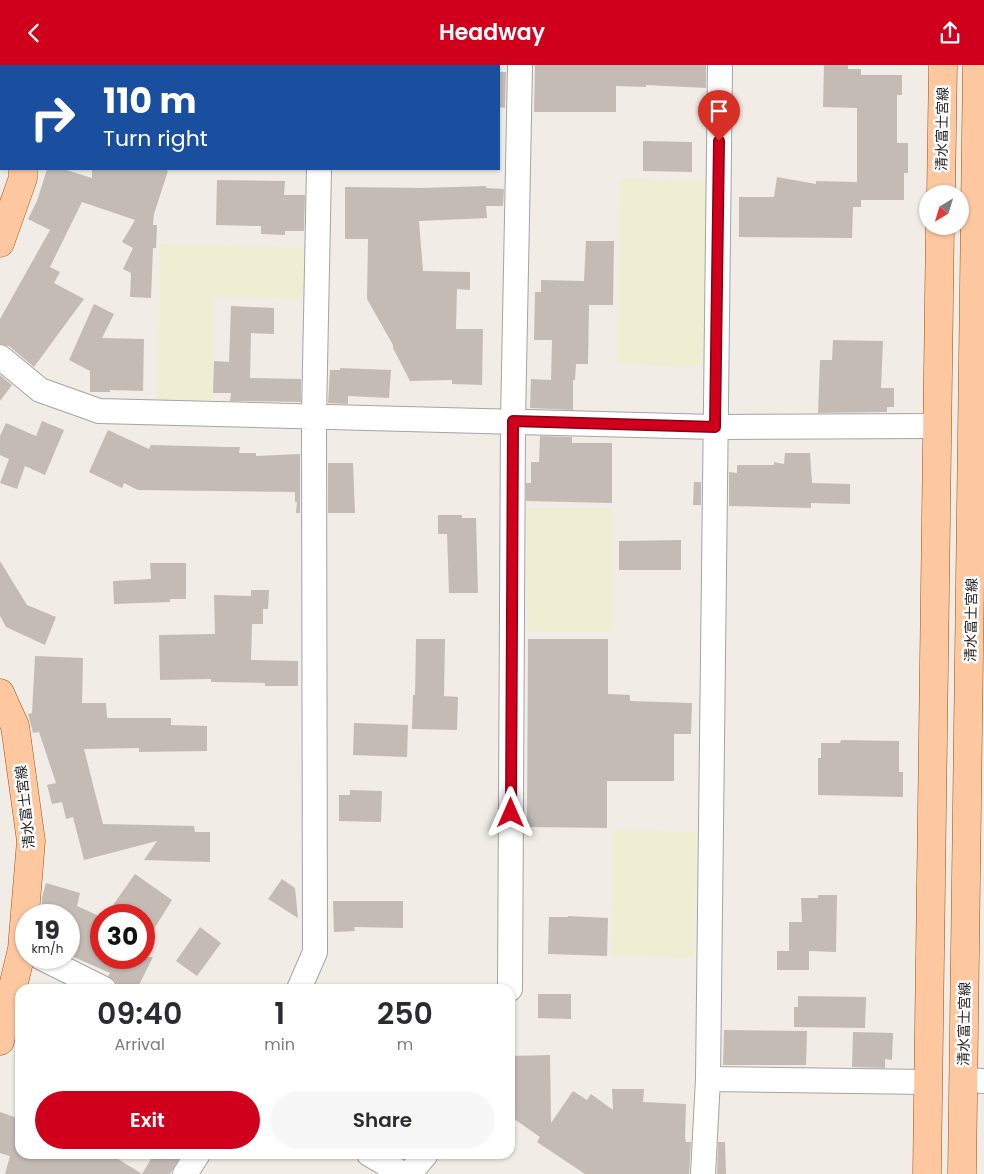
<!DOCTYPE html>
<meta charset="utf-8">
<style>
:root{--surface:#fff;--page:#f7f7f7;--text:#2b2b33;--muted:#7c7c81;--accent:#d0001d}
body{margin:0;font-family:Poppins,"Noto Sans JP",sans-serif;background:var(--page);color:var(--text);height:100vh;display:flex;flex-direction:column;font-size:19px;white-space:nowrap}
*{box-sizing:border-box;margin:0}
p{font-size:16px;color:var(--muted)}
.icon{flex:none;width:28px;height:28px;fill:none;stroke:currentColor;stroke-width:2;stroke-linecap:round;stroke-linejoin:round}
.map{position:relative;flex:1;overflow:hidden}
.side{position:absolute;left:15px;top:919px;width:500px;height:175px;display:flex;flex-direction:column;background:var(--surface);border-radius:15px;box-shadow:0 1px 4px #0004}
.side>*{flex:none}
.guide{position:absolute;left:0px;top:0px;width:500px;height:105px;box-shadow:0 1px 4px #0004;background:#1a4fa0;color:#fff;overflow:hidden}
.needle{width:32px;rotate:218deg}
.fabs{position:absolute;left:919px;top:120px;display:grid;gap:10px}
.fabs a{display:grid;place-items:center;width:50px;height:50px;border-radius:50%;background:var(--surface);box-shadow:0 1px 4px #0004;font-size:25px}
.speed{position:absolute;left:15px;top:839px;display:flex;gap:10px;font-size:25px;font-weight:700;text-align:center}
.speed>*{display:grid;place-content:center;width:65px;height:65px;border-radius:50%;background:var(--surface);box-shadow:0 1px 4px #0004;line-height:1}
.speed small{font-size:12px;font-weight:400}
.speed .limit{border:8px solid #d22;background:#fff;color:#111}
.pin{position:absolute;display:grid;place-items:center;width:42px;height:42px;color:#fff;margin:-51px -21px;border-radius:50% 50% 50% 0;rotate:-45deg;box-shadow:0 0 5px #0007}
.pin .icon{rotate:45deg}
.me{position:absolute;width:55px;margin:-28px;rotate:0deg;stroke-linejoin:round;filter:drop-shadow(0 0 4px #0008)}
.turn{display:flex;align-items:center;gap:18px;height:105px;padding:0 20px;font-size:22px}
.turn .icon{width:65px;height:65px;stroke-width:2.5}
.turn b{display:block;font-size:35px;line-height:42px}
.eta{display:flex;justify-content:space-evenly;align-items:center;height:85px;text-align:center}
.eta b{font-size:30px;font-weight:600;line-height:35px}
.cta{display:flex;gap:10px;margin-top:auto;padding:10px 20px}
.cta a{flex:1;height:58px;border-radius:30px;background:var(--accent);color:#fff;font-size:20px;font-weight:600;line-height:58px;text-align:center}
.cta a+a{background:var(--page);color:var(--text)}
header{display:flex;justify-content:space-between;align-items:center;height:65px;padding:0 20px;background:var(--accent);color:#fff;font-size:22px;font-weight:600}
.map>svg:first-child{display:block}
.farmland{fill:#efedd2}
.building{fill:#c5bbb5}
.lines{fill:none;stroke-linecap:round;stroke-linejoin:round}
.minor-casing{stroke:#a4a4a4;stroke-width:26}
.major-casing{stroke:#9c5300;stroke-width:29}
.minor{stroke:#fff;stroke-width:24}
.major{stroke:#fdc79f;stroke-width:28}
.route-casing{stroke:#870013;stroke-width:12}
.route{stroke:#d0001d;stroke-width:9}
.labels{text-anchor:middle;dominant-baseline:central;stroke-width:5;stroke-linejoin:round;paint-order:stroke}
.street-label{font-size:14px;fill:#202020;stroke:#fff}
</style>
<header><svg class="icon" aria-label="back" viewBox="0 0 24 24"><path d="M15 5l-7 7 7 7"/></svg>Headway<svg class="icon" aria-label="share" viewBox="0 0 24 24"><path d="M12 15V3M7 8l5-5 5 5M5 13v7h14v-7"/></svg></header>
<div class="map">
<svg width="984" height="1109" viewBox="0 0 984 1109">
<rect width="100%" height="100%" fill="#f1ece6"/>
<!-- farmland -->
<path class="farmland" d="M620,114L707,115L704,301L617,299Z
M160,179L308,183L307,234L214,232L212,340L156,339Z
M527,443H612V566H528Z
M614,765L696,767L694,892L611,891Z"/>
<!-- building -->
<path class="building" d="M535,0H706V23L646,20V22L616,21V47H534Z
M824,0H848V4H861V10H902V30H897V78H908V108H904V135H861V142H853L852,173L739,172V132H774L777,112L816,119V116L857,117V43L823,42Z
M499,7H506L505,43L499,42Z
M643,76L692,77V107L643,106Z
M47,104H63L92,113V104H167V106H168L154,149L153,160H157L156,183H153L151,233L130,232L131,208L123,204L133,183L122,177L135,155L82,137L50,202L60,207L54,218L84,234L34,302L9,281L0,279V254L50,165L28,154L37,136Z
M217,115L285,116L284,130H305L304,166H285V170L261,169V161L216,160Z
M486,121V123L504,124L503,141H486L487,153L419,156L423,206L470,207V225L457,224L456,264H483L482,320L452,319V315L410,316L393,283V280L367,234L368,174H345V122L422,123Z
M586,176H614L613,240H589L588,299H576L575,315H573V345L530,343L531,314L551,315L552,275H534L535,227H541V215L584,216Z
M94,239L114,249L102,273L144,274L143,326L110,325V327H90V306L69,295Z
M231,241L274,243V269L251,268L250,313L301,314V337L230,336L231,328H213L214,296L229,297Z
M833,275L883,276L881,323H894V342H887V347L818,348L820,295H832Z
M340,303L391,305L389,333L348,331V339L328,338L330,305H340Z
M0,310L12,320L0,336Z
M42,356L64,365L45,410L25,401L17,424L0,418L9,394L0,390V371L6,358L36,371Z
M108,365L149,384L151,380L227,382H240L239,388H256V391L300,389V448H296L297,437H295V427L138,425L124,418L122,423L89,407Z
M540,371L572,372V378H612V438L526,436V418H531V397H539Z
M785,388H810L812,418L850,419V439L811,438V443L729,441V407L737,408V400H774V397L784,399Z
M328,398H353L355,448H328Z
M694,417H701V440H693Z
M438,450H462V453H476L478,528H449L447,469H438Z
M681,475V505H619V476Z
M0,496L27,540L56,552L45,580L6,562L0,551Z
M150,498H186V534H170V537L114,539L113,516L151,514Z
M251,525H269L268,544H263V559H252L251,595L298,596V621H265V618L211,617V614L160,615L159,570L215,569L214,530L251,531Z
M416,574H445L444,631L458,632L457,665L412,664L413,630H415Z
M528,574H608V629L630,630V636L692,638L691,669H674V716H607V763L527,762Z
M35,591L83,593L82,638H106L107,653H171V660L207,661V686L139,687V683L84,684L103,759L194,761L195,767H210V797L144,795L157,776L84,795L73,752L66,754L62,737L52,739L47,720L56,718L39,667L33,668L28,649L32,648Z
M354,658L408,660L407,692L353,690Z
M841,675L899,676V707H903V732L818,730V693H821V678H840Z
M350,725L382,726L381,757L339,756V730H350Z
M135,809L172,835L144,880V850H106Z
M282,814L295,823L298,853L268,834Z
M46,818L80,828L77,841L101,852V892H153L137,924H118L115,916L108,911L110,908L69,890V850H41L42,832Z
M818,830H837L836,887L809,886V905H777V886H789V857H802L801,833H818Z
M333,836H403V863L354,862L355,866L334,867Z
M568,851L608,853L607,891L548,889L549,852H568Z
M200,862L221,878L197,911L176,896Z
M538,929H571V954L538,953Z
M798,931L866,932L865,963L794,962V942H798Z
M724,965L807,966L806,1000H723Z
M853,967L893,968L892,995L885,994V1003L852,1002Z
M550,990L551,1058L573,1026L587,1035L591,1029L613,1045L612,1024H644L643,1037L686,1039L685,1073L686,1077H691L689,1109H585L537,1077L540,1072L510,1051V991Z
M0,1047L20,1054V1089H110L142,1109H5L10,1091L0,1088Z
M718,1077H725L726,1109H717Z
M154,1089H182L170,1109H142Z"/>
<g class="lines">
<defs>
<path id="minor" d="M321,1V0
M0,292L40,325L99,346L715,362L937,361
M40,892L104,924
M299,924L315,887L314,351L319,104
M510,924L513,356L520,0
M708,1014L928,1017
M964,1015L984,1016
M369,1089L403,1109
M185,1109L198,1089
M409,1109L426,1089
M703,1109L708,1014L720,0"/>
<path id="major" d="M30,1V0
M941,129L943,0
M0,178L23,113V104
M0,628L15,661L31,776L22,884L0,976
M927,1109L940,161
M962,1109L977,0"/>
</defs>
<!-- minor casing -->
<use href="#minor" class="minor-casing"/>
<!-- major casing -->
<use href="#major" class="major-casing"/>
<!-- minor -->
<use href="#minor" class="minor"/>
<!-- major -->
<use href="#major" class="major"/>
</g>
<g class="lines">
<defs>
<path id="route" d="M511,748L513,356L715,362L719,76"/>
</defs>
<!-- route casing -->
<use href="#route" class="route-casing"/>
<!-- route -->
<use href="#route" class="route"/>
</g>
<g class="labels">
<!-- street labels -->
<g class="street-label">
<text transform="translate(942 64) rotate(-89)">清水富士宮線</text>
<text transform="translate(971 555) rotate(-89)">清水富士宮線</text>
<text transform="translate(25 742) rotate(-96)">清水富士宮線</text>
<text transform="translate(964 959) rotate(-89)">清水富士宮線</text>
</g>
</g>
</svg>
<div class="fabs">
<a><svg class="needle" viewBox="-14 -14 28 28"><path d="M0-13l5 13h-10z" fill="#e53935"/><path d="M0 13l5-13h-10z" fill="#7c7c81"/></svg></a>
</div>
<div class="speed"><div>19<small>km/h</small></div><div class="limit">30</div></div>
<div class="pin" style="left:719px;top:76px;background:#d93025"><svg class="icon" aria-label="arrive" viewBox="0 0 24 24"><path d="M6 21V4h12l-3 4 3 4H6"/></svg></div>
<svg class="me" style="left:511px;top:748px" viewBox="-20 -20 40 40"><path d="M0-17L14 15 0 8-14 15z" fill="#d0001d" stroke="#fff" stroke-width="4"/></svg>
<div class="guide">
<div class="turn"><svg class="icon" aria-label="right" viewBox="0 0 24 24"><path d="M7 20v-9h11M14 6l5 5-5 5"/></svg><div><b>110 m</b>Turn right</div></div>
</div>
<section class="side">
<div class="eta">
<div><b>09:40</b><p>Arrival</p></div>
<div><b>1</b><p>min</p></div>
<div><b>250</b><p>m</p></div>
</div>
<div class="cta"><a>Exit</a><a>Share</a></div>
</section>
</div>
